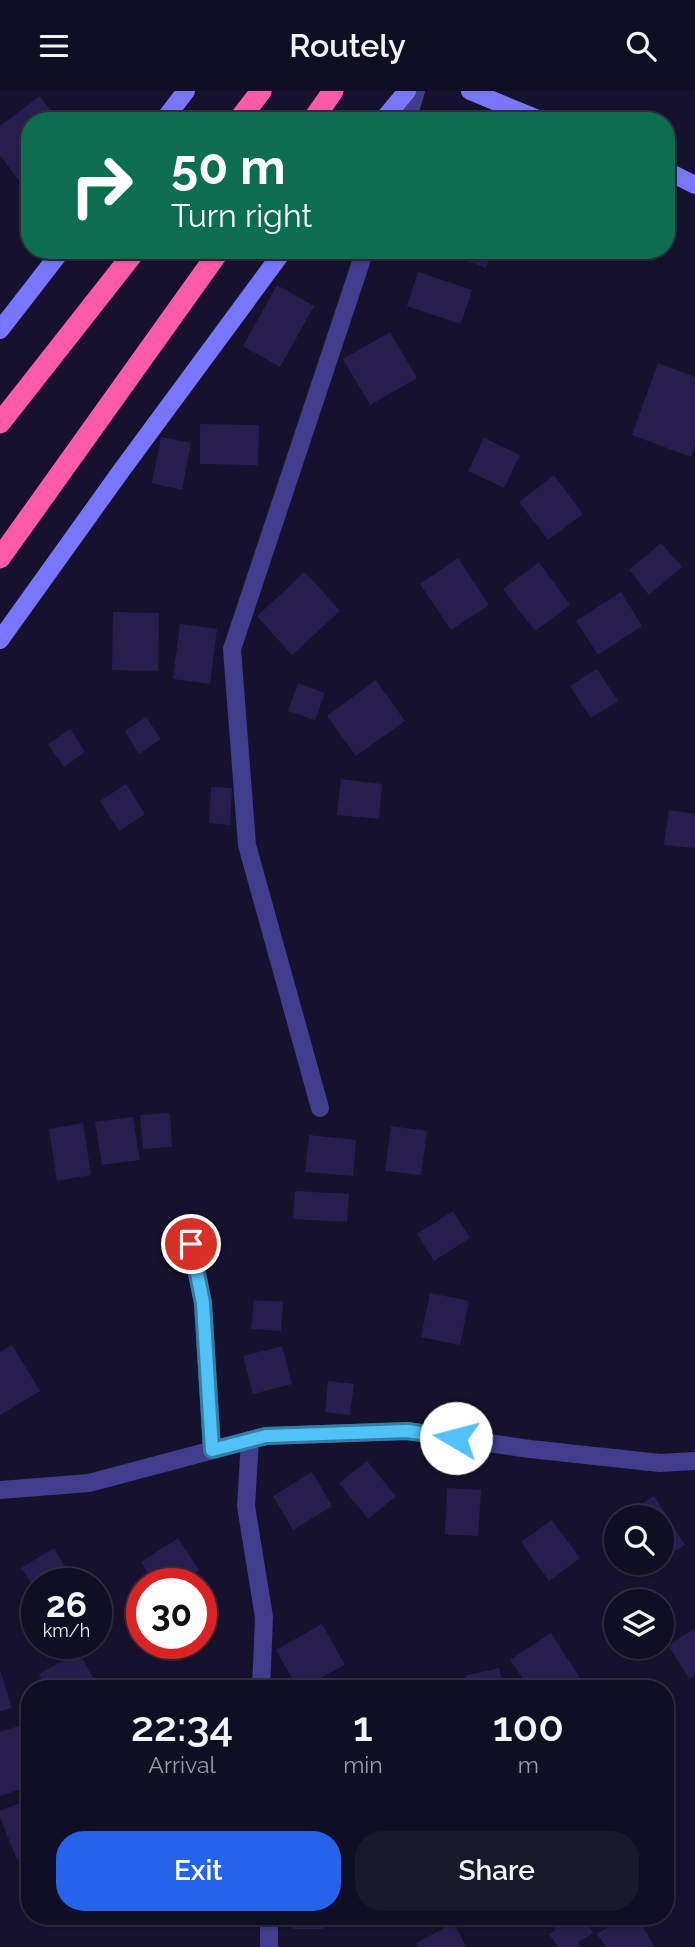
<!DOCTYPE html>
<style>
:root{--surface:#100e22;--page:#19172a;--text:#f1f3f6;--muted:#9c9ca5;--line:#302e40;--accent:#2563eb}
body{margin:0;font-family:Raleway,sans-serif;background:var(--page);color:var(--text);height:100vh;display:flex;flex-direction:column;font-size:26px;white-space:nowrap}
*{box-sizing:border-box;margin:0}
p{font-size:23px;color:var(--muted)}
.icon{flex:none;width:38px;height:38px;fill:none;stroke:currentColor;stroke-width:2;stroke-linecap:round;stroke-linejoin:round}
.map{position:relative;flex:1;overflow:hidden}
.drawer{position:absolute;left:21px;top:1589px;width:653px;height:245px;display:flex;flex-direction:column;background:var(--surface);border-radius:28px;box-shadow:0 2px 5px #0004,0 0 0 2px var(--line)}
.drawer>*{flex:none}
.banner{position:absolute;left:21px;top:21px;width:654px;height:147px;border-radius:28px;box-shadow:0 2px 5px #0004,0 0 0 2px var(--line);background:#0b6e4f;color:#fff;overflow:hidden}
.tools{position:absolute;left:604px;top:1414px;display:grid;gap:14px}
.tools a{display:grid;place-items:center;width:70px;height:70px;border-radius:50%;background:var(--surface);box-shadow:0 2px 5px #0004,0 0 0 2px var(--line);font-size:35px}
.speed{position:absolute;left:21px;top:1477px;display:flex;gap:14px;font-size:35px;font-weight:700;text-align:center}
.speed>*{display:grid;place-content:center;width:91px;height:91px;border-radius:50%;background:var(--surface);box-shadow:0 2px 5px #0004,0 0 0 2px var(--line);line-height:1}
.speed small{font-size:18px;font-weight:400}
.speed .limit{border:10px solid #d22;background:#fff;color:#111}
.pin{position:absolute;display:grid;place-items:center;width:60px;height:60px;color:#fff;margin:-30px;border:4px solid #fff;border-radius:50%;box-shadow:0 2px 7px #0007}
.me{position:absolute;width:77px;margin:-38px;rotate:278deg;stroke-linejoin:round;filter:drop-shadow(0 0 5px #0008)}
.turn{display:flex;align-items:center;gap:24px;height:147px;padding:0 35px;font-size:32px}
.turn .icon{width:91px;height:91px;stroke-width:2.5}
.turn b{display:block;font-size:49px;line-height:60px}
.eta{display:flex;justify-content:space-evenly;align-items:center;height:119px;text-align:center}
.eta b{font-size:42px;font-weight:600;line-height:49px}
.cta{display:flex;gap:14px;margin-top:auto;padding:14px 35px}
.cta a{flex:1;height:80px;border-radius:28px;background:var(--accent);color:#fff;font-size:28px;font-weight:600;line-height:80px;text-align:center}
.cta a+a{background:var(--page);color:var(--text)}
header{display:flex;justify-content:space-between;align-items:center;height:91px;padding:0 35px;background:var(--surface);font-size:32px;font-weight:600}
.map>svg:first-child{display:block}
.building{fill:#271e4e}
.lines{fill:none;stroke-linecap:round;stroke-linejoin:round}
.street{stroke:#403d8c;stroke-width:18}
.secondary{stroke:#7876ff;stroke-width:18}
.highway{stroke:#ff5aaa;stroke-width:21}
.route-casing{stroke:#337fa1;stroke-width:18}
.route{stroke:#4fc3f7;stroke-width:12}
</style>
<header><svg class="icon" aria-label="menu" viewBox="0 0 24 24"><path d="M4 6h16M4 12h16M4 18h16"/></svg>Routely<svg class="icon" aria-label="search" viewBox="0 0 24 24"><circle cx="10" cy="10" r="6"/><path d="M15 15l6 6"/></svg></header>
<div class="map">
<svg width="695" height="1856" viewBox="0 0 695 1856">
<rect width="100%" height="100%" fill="#16122d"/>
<!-- building -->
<path class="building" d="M40,5L58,30H30V88L22,94L0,64V35Z
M441,159H493L486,177Z
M418,181L472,199L461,233L407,215Z
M277,194L314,215L280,276L243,255Z
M390,241L417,287L370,314L343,268Z
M658,272L695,286V354L691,366L632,344Z
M200,333L259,334L258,374L200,373Z
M161,346L191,352L182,399L152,392Z
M484,347L520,364L504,397L468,380Z
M554,384L583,423L548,449L519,411Z
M661,452L682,476L649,504L629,479Z
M458,467L489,514L451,539L420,493Z
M539,471L570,514L535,540L503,498Z
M305,481L340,520L292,564L257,525Z
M621,501L642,535L598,564L576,530Z
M113,521L159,522L158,580L112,579Z
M180,533L217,538L210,593L173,588Z
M597,578L618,610L591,627L570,595Z
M376,589L405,630L356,665L327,625Z
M298,592L325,602L315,629L288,620Z
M146,626L161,648L139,663L125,640Z
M70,638L85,661L64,676L48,653Z
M341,688L382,693L379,728L337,724Z
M126,693L145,723L119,740L100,710Z
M211,696L232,697L230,734L209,732Z
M669,719L695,723V757L664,754Z
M170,1022L172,1056L143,1058L140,1024Z
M133,1026L140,1069L102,1074L95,1031Z
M83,1032L91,1084L57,1090L49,1038Z
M391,1035L427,1040L421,1084L385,1080Z
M309,1044L356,1049L353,1085L305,1081Z
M295,1100L349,1103L347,1131L293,1128Z
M453,1120L470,1147L434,1170L417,1143Z
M430,1202L469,1210L460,1254L421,1246Z
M254,1209L283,1211L281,1240L251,1238Z
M12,1254L40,1300L0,1324V1261Z
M282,1255L292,1293L253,1303L243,1265Z
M328,1290L354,1293L350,1324L325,1321Z
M367,1370L396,1405L368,1428L339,1392Z
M312,1381L332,1415L293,1439L273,1405Z
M447,1397L481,1399L478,1445L445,1443Z
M654,1405L685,1454L662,1469V1426H621Z
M552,1429L580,1467L549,1490L521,1451Z
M178,1447L199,1479L177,1493H155L141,1471Z
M54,1457L76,1493H37V1501L21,1477Z
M322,1533L345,1574L298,1598L276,1559Z
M695,1537V1584L690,1588L668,1555Z
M551,1542L583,1592L574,1598H530L510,1569Z
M79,1561L99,1598H47L39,1583Z
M499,1577L504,1598H468L465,1585Z
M0,1579L12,1617L0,1620Z
M25,1633L30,1648V1695L0,1705V1641Z
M30,1708V1764L17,1769L0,1726V1720Z
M293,1825H323V1838H293Z
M340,1825H392V1830L340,1831Z
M556,1825H583L593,1842L578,1851L581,1856H558L549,1843L556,1839L550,1829Z
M626,1825H636L655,1856H606L597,1843Z
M454,1832L466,1856H418L416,1852Z"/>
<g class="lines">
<!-- street -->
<path class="street" d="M407,30L416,0
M320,1017L247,754L232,558L365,159
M191,1153L203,1212L212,1359
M250,1349L246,1415L264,1526L261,1598
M0,1399L89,1392L266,1345L407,1340L530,1358L660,1372L695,1370
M269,1856V1825"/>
<!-- secondary -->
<path class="secondary" d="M470,0L543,30
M163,30L186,0
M382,30L407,0
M667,80L695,94
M0,239L62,159
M0,549L121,380L284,159"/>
<!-- highway -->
<path class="highway" d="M238,30L261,0
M312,30L333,0
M0,332L136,159
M0,467L220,159"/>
</g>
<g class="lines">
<defs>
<path id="route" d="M191,1153L203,1212L212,1359L266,1345L407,1340L456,1347"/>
</defs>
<!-- route casing -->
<use href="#route" class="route-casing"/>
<!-- route -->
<use href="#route" class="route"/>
</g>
</svg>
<div class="tools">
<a><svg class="icon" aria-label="search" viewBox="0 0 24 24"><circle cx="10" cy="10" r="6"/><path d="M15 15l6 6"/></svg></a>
<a><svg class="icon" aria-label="layers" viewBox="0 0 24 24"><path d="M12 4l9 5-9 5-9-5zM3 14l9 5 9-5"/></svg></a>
</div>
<div class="speed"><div>26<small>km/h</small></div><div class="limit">30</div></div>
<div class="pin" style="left:191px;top:1153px;background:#d93025"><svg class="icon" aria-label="arrive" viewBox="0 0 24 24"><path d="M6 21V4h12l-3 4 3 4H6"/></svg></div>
<svg class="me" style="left:456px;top:1347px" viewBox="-20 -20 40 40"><circle r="19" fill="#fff"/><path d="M0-13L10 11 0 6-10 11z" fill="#4fc3f7"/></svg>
<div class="banner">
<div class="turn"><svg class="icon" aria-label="right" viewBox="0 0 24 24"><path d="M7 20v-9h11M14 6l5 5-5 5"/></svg><div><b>50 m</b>Turn right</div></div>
</div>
<section class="drawer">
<div class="eta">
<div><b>22:34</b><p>Arrival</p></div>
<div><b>1</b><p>min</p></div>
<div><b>100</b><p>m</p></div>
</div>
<div class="cta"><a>Exit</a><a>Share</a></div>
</section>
</div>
